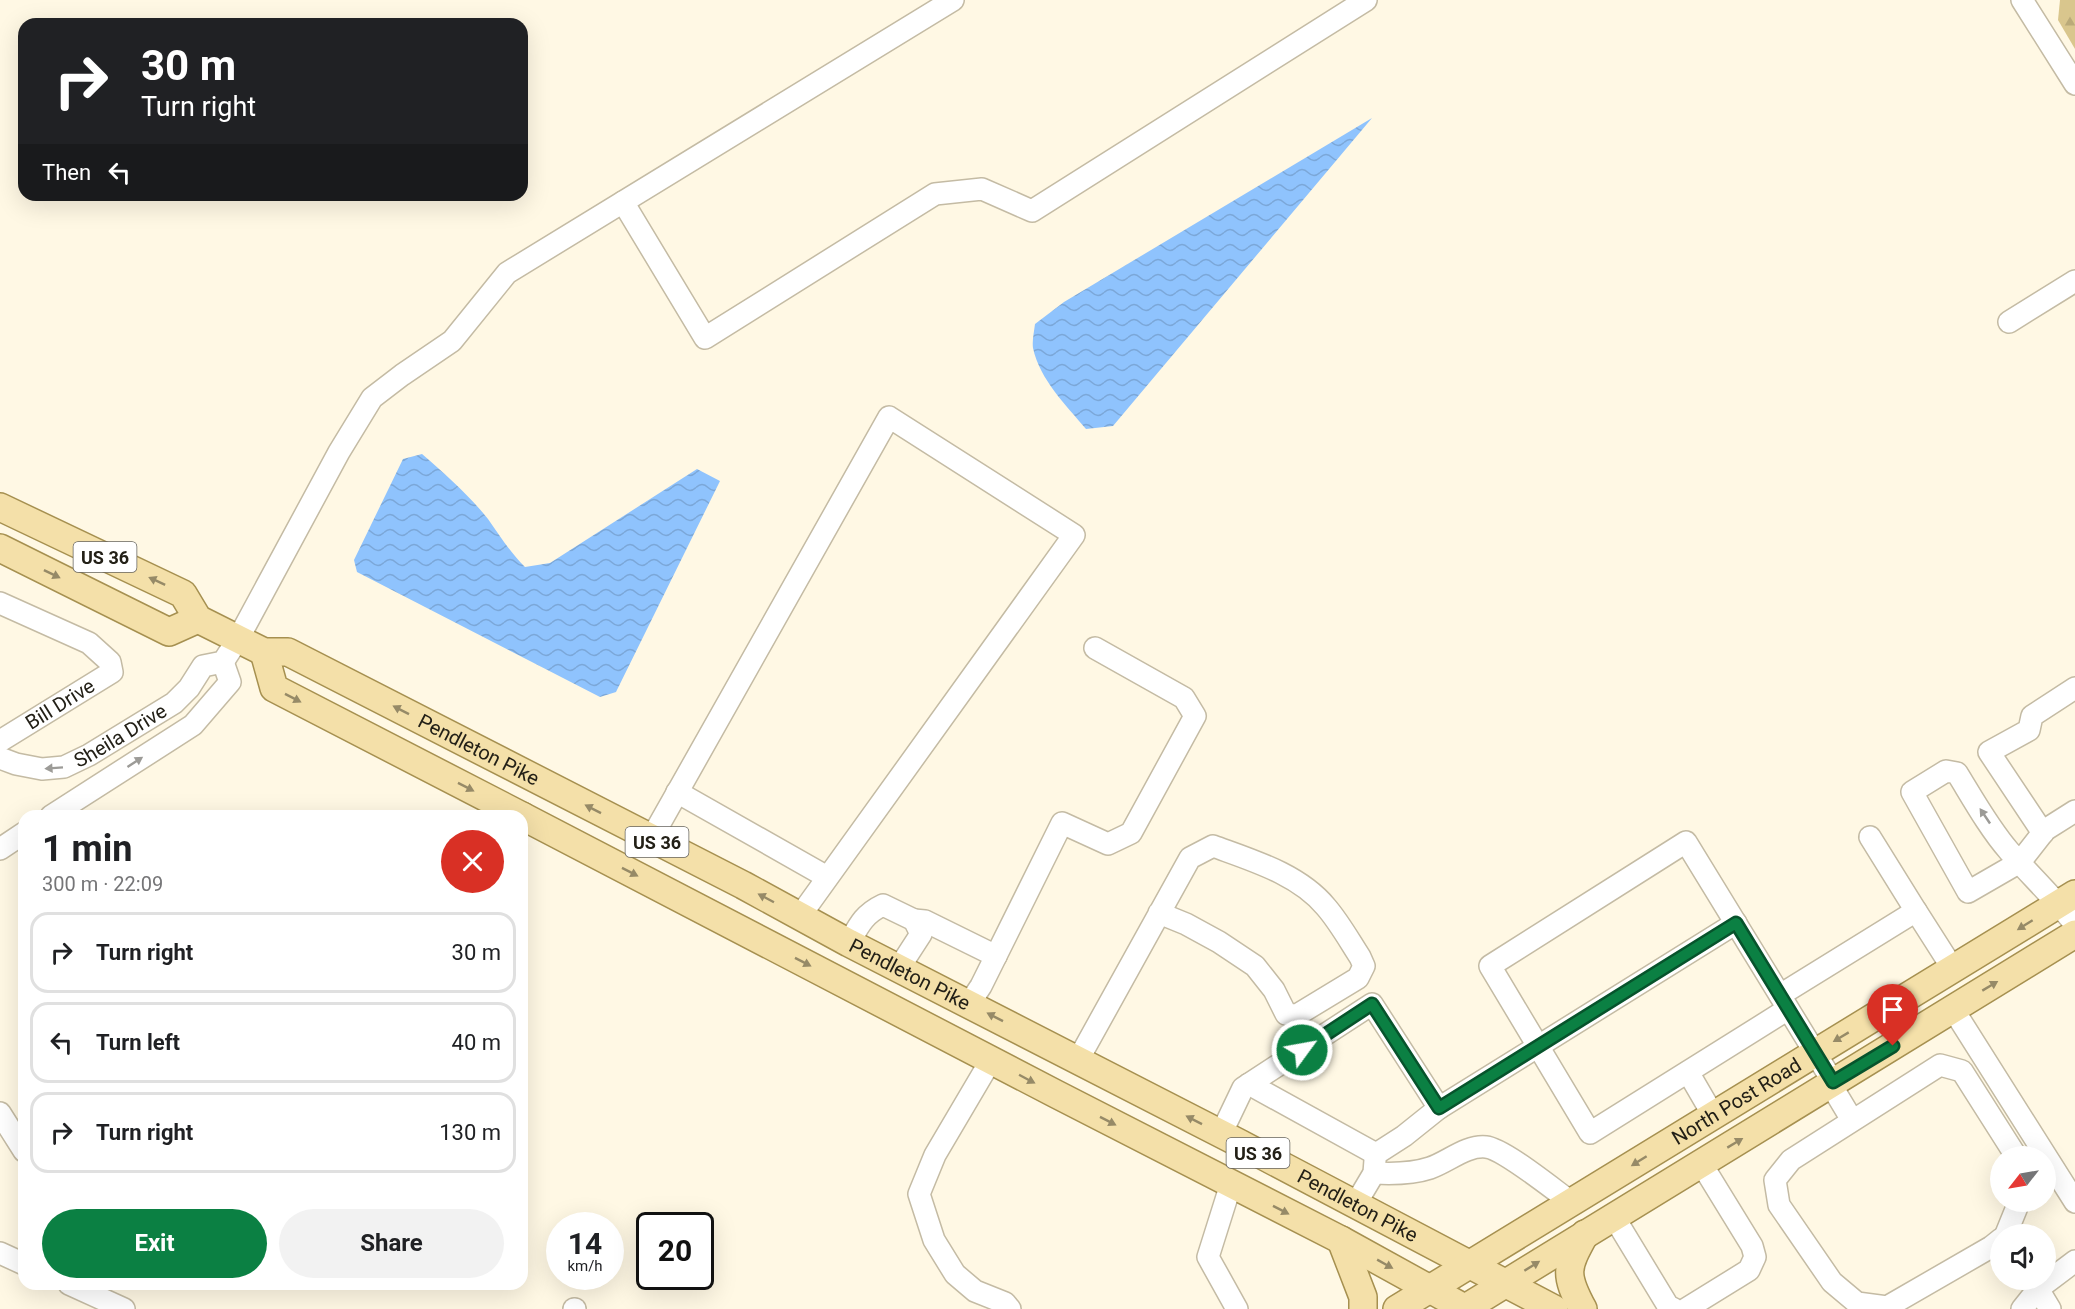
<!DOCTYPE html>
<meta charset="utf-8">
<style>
:root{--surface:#fff;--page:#f2f2f2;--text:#202124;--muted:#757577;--line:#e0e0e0;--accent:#0b8043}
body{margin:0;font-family:Roboto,sans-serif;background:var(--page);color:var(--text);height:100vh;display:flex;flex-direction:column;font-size:22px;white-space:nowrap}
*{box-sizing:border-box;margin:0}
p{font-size:20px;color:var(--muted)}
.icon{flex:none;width:33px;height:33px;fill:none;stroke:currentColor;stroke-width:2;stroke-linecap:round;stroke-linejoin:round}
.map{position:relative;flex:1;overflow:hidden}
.side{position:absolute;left:18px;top:810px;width:510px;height:480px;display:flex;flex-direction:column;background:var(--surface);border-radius:18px;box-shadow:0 6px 24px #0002}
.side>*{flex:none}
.guide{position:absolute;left:18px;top:18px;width:510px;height:183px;border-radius:18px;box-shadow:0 6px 24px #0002;background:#202124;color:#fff;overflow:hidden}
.needle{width:39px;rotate:239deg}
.controls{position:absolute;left:1990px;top:1146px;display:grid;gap:12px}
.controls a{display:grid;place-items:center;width:66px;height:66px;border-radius:50%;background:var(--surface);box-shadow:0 6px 24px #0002;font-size:30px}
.speed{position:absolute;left:546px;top:1212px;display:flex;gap:12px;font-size:30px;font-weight:700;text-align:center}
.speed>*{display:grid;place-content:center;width:78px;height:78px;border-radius:50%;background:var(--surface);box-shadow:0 6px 24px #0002;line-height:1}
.speed small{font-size:15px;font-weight:400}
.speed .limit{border:3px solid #111;border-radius:9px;background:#fff;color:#111}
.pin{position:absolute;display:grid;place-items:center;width:51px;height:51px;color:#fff;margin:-62px -26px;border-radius:50% 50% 50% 0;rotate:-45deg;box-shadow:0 0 6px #0007}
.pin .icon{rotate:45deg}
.me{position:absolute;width:66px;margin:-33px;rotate:58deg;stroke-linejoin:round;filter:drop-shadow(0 0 4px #0008)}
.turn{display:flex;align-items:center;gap:21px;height:126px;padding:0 24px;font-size:27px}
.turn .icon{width:78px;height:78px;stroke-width:2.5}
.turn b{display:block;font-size:42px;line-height:51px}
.then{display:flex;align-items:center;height:57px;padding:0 24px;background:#0003;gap:12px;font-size:22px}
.round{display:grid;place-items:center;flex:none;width:63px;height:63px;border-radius:32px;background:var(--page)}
.overview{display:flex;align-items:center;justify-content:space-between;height:102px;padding:0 24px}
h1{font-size:36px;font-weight:700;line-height:45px}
.cta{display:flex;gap:12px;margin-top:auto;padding:12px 24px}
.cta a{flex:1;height:69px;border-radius:36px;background:var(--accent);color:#fff;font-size:24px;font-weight:700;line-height:69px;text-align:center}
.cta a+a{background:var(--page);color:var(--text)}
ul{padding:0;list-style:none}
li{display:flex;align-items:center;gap:18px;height:81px;margin:0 12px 9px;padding:0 12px;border:3px solid var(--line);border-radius:18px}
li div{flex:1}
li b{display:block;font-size:22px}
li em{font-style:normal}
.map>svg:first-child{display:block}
.forest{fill:url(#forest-firs)}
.water{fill:url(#water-waves)}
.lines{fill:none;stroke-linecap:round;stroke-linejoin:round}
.minor-casing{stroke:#c4bba4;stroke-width:24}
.major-casing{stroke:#a69050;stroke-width:30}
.minor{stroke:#fff;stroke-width:21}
.major{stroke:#f4e0a9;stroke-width:27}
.oneway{fill:#968a67}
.oneway2{fill:#9c9b97}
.route-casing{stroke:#07532c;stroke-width:15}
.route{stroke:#0b8043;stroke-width:10}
.labels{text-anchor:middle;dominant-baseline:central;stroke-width:4.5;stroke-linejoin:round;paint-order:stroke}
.shield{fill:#fff;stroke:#65635d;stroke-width:1.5}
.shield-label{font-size:18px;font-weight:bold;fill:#232017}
.street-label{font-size:20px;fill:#232017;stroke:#fff}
</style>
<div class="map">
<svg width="2075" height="1309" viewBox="0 0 2075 1309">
<defs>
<pattern id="forest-firs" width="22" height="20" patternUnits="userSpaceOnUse" patternTransform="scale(1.5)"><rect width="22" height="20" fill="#d9c68d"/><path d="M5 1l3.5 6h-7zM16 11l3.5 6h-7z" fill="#baaa79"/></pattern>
<pattern id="water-waves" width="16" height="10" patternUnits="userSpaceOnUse" patternTransform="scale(1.5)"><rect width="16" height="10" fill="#8fc3fd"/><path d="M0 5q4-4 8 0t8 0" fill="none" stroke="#7ba7d8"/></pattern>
</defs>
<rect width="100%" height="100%" fill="#fff8e4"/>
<!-- forest -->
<path class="forest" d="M2060,0H2075V49L2058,20Z"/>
<!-- water -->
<path class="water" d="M1372,118L1113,426L1086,429C1066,405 1040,380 1033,348C1032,341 1034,332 1035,324L1064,302Z
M422,454C445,474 469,495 488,519C500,536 510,552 525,567L550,563L697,469L720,481L616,692L600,697L357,572L354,560L403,459Z"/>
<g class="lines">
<defs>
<g id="minor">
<path d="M2022,0L2075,84"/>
<path d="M623,202L705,338L935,194L982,189L1032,211L1366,0"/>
<path d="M2009,322L2075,281"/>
<path d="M0,603L89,643L110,662L112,672L0,741"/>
<path id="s1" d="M0,758L16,764L42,769L64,767L89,755L174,703L189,688L203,666L223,662L238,639L339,452L372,398L402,375L452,341L507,273L953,0"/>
<path d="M677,792L827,877"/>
<path d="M2075,811L2045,830L2020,862L1968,892L1912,792L1946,771L1957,773C1973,799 1989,828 2009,851C2031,876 2054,898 2075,924"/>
<path d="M51,816L193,725L230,682L223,662"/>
<path d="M2043,833L1989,752L2029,730L2032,716L2075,688"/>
<path d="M1870,837L1916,911"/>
<path d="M651,839L889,417L1074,535L800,916"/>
<path d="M0,849L24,833"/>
<path d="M914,920L925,921L996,956"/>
<path d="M849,943C859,925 864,914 883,905L914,920L921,934L899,968"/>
<path d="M1780,995L1916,911L1953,969"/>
<path d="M969,1004L981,986L1062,823L1108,844L1131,833L1195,716L1184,698L1095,648"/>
<path d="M1788,1009L1590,1133L1490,966L1686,842L1833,1082L1837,1095L1852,1120"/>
<path d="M1953,1009L2075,1202"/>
<path d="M991,1060L935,1155L919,1194L934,1240L955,1274L975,1291L1005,1303L1010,1309"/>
<path d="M1078,1060L1190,858L1213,846C1251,860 1299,874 1326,907C1339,922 1349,940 1360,957L1364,966L1358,978L1297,1015L1286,1014L1274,990L1255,966L1219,942L1186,924L1159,913"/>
<path d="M1688,1072L1713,1115"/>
<path d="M1249,1084L1376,1154L1404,1136L1439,1108"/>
<path d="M0,1113L24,1151"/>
<path d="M1221,1134L1243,1088L1372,1004L1439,1108L1736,923"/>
<path d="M1374,1173C1392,1174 1412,1174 1430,1168C1448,1162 1466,1145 1486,1147C1504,1149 1554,1190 1571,1202"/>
<path d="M1231,1184L1208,1257L1237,1309"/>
<path d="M1355,1205L1374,1173L1375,1160"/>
<path d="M1614,1217L1668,1306L1674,1309"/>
<path d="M2006,1234L2019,1202"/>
<path d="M2001,1239L1991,1247L1887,1307L1857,1303L1832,1282L1779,1205L1775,1180L1791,1160L1940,1065L1962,1071L2016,1156"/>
<path d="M0,1253L24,1264"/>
<path d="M69,1284L124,1309"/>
<path d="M2038,1289L2050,1309"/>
<path d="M574,1309H575"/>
<path d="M1686,1309L1749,1270L1755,1257L1752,1246L1701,1163"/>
<path d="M2022,1309L2038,1289L2075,1261"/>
</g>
<g id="major">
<path id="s2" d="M0,507L183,594L198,619L264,652H288L743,885L849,943L1239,1143L1554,1309"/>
<path d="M0,548L169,632L198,619"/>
<path d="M264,652L274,688L522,816"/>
<path d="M522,816L1056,1094L1341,1240L1466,1309"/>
<path d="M1341,1240L1363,1297V1309"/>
<path id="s3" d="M1397,1309L2075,894"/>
<path d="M1464,1309L2075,934"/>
<path d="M1583,1309C1564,1274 1566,1268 1585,1234"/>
</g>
</defs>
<!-- minor casing -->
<use href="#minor" class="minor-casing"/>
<!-- major casing -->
<use href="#major" class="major-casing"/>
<!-- minor -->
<use href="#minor" class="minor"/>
<!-- major -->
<use href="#major" class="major"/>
</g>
<!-- one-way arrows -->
<defs><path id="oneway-solid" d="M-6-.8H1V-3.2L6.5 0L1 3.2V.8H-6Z" transform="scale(1.5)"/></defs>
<g class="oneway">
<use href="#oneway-solid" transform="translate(52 574) rotate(26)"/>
<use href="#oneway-solid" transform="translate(157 581) rotate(-155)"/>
<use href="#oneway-solid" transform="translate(293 698) rotate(27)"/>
<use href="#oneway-solid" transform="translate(401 710) rotate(-153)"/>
<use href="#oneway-solid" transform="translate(466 787) rotate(27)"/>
<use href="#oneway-solid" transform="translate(593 809) rotate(-153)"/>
<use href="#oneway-solid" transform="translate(630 872) rotate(27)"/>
<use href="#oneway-solid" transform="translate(766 898) rotate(-152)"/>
<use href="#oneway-solid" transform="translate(2025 925) rotate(148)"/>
<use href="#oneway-solid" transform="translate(803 962) rotate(27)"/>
<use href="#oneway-solid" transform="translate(1990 986) rotate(-31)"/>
<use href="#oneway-solid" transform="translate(995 1017) rotate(-153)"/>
<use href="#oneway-solid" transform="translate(1841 1037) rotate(149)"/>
<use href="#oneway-solid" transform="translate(1027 1079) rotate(28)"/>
<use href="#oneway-solid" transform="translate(1194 1120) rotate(-153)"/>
<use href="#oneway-solid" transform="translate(1108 1121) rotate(27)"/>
<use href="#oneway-solid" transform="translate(1735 1143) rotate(-31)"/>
<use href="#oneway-solid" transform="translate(1639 1161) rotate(148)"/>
<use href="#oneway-solid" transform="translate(1281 1210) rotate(27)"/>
<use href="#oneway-solid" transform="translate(1385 1264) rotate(29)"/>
<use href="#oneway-solid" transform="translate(1532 1266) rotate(-32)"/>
</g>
<g class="oneway2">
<use href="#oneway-solid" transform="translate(135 762) rotate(-33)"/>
<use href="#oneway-solid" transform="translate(54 768) rotate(176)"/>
<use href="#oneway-solid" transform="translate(1985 816) rotate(-124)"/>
</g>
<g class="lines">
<defs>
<path id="route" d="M1302,1050L1372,1004L1439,1108L1736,923L1833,1082L1893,1046"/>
</defs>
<!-- route casing -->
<use href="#route" class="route-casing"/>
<!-- route -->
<use href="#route" class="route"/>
</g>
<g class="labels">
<!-- shield labels -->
<g class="shield">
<rect x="73.5" y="542" width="63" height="30" rx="4.5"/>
<rect x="625.5" y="827" width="63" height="30" rx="4.5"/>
<rect x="1226.5" y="1138" width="63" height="30" rx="4.5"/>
</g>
<g class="shield-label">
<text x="105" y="557">US 36</text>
<text x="657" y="842">US 36</text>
<text x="1258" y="1153">US 36</text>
</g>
<!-- street labels -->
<g class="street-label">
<text transform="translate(60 704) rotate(-32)">Bill Drive</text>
<text stroke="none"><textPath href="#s1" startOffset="130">Sheila Drive</textPath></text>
<text stroke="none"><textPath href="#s2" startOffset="544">Pendleton Pike</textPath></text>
<text stroke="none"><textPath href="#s2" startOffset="1030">Pendleton Pike</textPath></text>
<text stroke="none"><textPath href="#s3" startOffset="398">North Post Road</textPath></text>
<text stroke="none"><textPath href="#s2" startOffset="1534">Pendleton Pike</textPath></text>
</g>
</g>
</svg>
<div class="controls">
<a><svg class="needle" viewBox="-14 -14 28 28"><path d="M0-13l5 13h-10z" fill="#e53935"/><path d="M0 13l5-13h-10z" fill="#757577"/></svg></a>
<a><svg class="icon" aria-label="sound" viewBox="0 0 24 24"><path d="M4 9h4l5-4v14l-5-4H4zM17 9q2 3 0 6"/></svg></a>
</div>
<div class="speed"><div>14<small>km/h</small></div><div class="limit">20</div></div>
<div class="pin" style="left:1893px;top:1046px;background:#d93025"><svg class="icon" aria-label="arrive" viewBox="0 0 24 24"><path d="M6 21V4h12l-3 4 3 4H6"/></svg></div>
<svg class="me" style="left:1302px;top:1050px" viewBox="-20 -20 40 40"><circle r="17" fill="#0b8043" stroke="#fff" stroke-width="3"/><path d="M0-11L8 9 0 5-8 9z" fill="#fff"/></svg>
<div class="guide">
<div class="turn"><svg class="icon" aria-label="right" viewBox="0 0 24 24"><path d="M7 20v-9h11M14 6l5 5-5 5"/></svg><div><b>30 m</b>Turn right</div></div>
<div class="then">Then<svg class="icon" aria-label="left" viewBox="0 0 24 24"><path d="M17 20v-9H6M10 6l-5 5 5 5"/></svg></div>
</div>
<section class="side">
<div class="overview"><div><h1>1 min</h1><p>300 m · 22:09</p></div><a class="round" style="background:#d93025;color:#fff"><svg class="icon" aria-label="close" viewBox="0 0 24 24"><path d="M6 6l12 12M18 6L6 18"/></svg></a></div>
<ul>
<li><svg class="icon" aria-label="right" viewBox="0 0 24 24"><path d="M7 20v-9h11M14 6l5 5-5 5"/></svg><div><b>Turn right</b></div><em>30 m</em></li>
<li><svg class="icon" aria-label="left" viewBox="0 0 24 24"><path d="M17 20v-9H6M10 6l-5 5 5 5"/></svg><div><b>Turn left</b></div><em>40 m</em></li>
<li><svg class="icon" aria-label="right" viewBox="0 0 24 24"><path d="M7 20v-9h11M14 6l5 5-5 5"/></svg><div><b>Turn right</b></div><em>130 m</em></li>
</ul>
<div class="cta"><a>Exit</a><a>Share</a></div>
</section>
</div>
